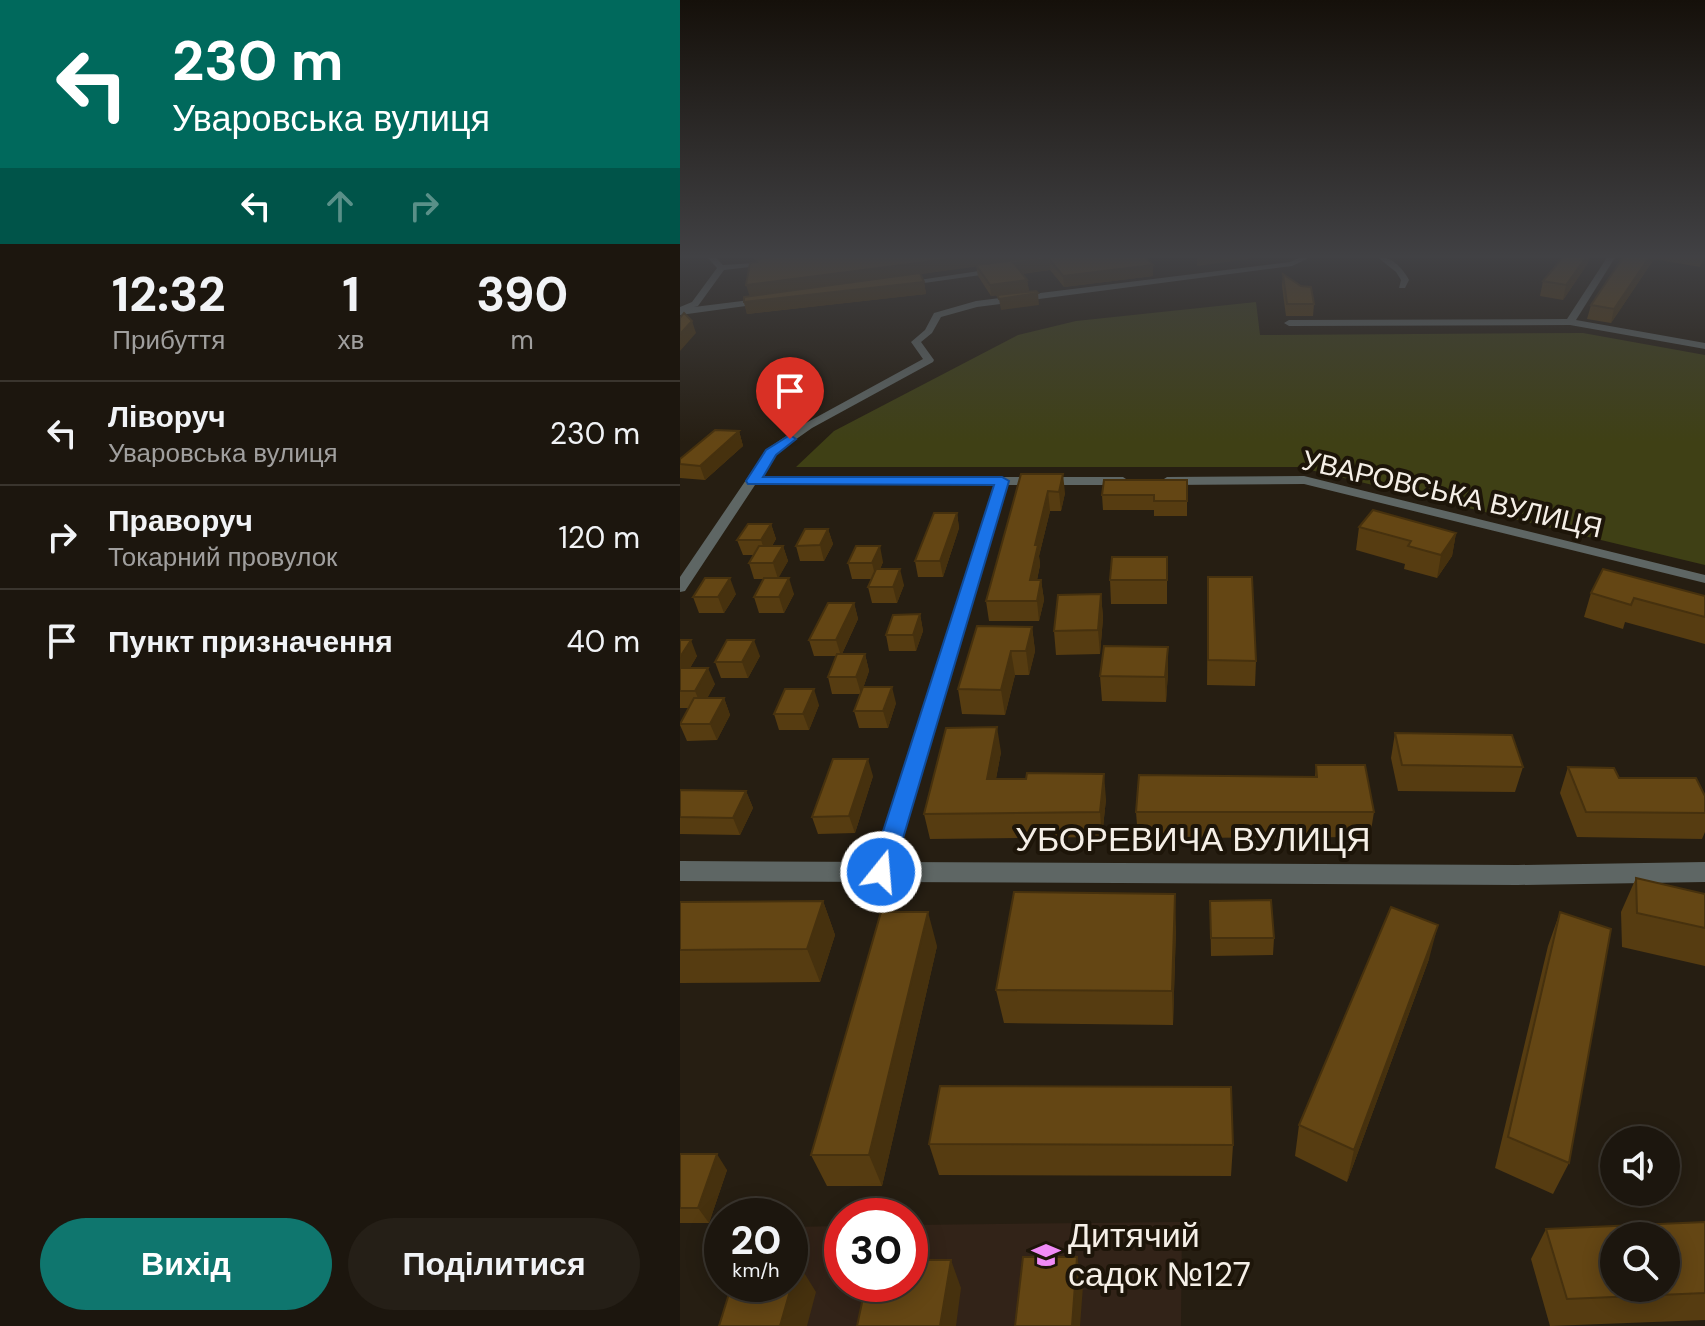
<!DOCTYPE html>
<html lang="uk">
<meta charset="utf-8">
<style>
:root{--surface:#1c160e;--page:#251f17;--text:#f1f3f6;--muted:#a09f9e;--line:#3a352e;--accent:#0f766e}
body{margin:0;font-family:"DM Sans",sans-serif;background:var(--page);color:var(--text);height:100vh;display:flex;flex-direction:column;font-size:30px;white-space:nowrap}
*{box-sizing:border-box;margin:0}
p{font-size:26px;color:var(--muted)}
.icon{flex:none;width:44px;height:44px;fill:none;stroke:currentColor;stroke-width:2;stroke-linecap:round;stroke-linejoin:round}
.map{position:relative;flex:1;overflow:hidden}
.sheet{display:flex;flex-direction:column;background:var(--surface);width:680px}
.sheet>*{flex:none}
.guide{background:#00695c;color:#fff;overflow:hidden}
.tools{position:absolute;left:920px;top:1126px;display:grid;gap:16px}
.tools a{display:grid;place-items:center;width:80px;height:80px;border-radius:50%;background:var(--surface);box-shadow:0 4px 20px #0003,0 0 0 2px var(--line);font-size:40px}
.speed{position:absolute;left:24px;top:1198px;display:flex;gap:16px;font-size:40px;font-weight:700;text-align:center}
.speed>*{display:grid;place-content:center;width:104px;height:104px;border-radius:50%;background:var(--surface);box-shadow:0 4px 20px #0003,0 0 0 2px var(--line);line-height:1}
.speed small{font-size:20px;font-weight:400}
.speed .limit{border:12px solid #d22;background:#fff;color:#111}
.pin{position:absolute;display:grid;place-items:center;width:68px;height:68px;color:#fff;margin:-82px -34px;border-radius:50% 50% 50% 0;rotate:-45deg;box-shadow:0 0 8px #0007}
.pin .icon{rotate:45deg}
.me{position:absolute;width:88px;margin:-44px;rotate:17deg;stroke-linejoin:round;filter:drop-shadow(0 0 6px #0008)}
.turn{display:flex;align-items:center;gap:28px;height:168px;padding:0 40px;font-size:36px}
.turn .icon{width:104px;height:104px;stroke-width:2.5}
.turn b{display:block;font-size:56px;line-height:68px}
.lanes{display:flex;align-items:center;height:76px;padding:0 40px;background:#0003;justify-content:center;gap:40px;direction:ltr}
.lanes .off{opacity:.35}
.eta{display:flex;justify-content:space-evenly;align-items:center;height:136px;text-align:center}
.eta b{font-size:48px;font-weight:700;line-height:56px}
.cta{display:flex;gap:16px;margin-top:auto;padding:16px 40px}
.cta a{flex:1;height:92px;border-radius:48px;background:var(--accent);color:#fff;font-size:32px;font-weight:700;line-height:92px;text-align:center}
.cta a+a{background:var(--page);color:var(--text)}
ul{padding:0;list-style:none}
li{display:flex;align-items:center;gap:24px;height:104px;padding:0 40px;border-top:2px solid var(--line)}
li div{flex:1}
li b{display:block;font-size:30px}
li em{font-style:normal}
main{display:flex;flex:1;min-height:0}
.map>svg:first-child{display:block}
.education{fill:#322318}
.green{fill:#3f4015}
.lines{fill:none;stroke-linecap:round;stroke-linejoin:round}
.minor{fill:#5e6664;fill-rule:evenodd}
.tertiary{fill:#5e6664;fill-rule:evenodd}
.wall{fill:#563c11}
.shaded-wall{fill:#46310e}
.building{fill:#644614;stroke:#46310e;stroke-width:2;fill-rule:evenodd}
.route{fill:#1a73e8;stroke:#114b97;stroke-width:2}
.labels{text-anchor:middle;dominant-baseline:central;stroke-width:8;stroke-linejoin:round;paint-order:stroke}
.street-label{font-size:28px;fill:#f5efe7;stroke:#1d1509}
.near-street-label{font-size:34px;fill:#f5efe7;stroke:#1d1509}
.near-poi-label{font-size:34px;fill:#f5efe7;stroke:#1d1509;text-anchor:start}
</style>
<main>
<section class="sheet">
<div class="guide">
<div class="turn"><svg class="icon" aria-label="left" viewBox="0 0 24 24"><path d="M17 20v-9H6M10 6l-5 5 5 5"/></svg><div><b>230 m</b>Уваровська вулиця</div></div>
<div class="lanes"><svg class="icon" aria-label="left" viewBox="0 0 24 24"><path d="M17 20v-9H6M10 6l-5 5 5 5"/></svg><svg class="icon off" aria-label="ahead" viewBox="0 0 24 24"><path d="M12 20V5M6 11l6-6 6 6"/></svg><svg class="icon off" aria-label="right" viewBox="0 0 24 24"><path d="M7 20v-9h11M14 6l5 5-5 5"/></svg></div>
</div>
<div class="eta">
<div><b>12:32</b><p>Прибуття</p></div>
<div><b>1</b><p>хв</p></div>
<div><b>390</b><p>m</p></div>
</div>
<ul>
<li><svg class="icon" aria-label="left" viewBox="0 0 24 24"><path d="M17 20v-9H6M10 6l-5 5 5 5"/></svg><div><b>Ліворуч</b><p>Уваровська вулиця</p></div><em>230 m</em></li>
<li><svg class="icon" aria-label="right" viewBox="0 0 24 24"><path d="M7 20v-9h11M14 6l5 5-5 5"/></svg><div><b>Праворуч</b><p>Токарний провулок</p></div><em>120 m</em></li>
<li><svg class="icon" aria-label="arrive" viewBox="0 0 24 24"><path d="M6 21V4h12l-3 4 3 4H6"/></svg><div><b>Пункт призначення</b></div><em>40 m</em></li>
</ul>
<div class="cta"><a>Вихід</a><a>Поділитися</a></div>
</section>
<div class="map">
<svg width="1025" height="1326" viewBox="0 0 1025 1326">
<rect width="100%" height="100%" fill="#261e12"/>
<!-- education -->
<path class="education" d="M502,1222L501,1326H51L110,1284V1227L162,1226V1284H230V1225Z"/>
<!-- green -->
<path class="green" d="M576,302L580,335L903,333L1025,355V565L618,467H116L154,431L338,335L396,321Z"/>
<g class="lines">
<!-- minor -->
<path class="minor" d="M26,256H34L43,265L91,262L95,264L44,270L18,306L14,307L85,298L88,299V303L0,315V307L12,302L37,268Z
M623,256H633L612,266L297,307L261,317L252,333L241,342L254,360L253,362L132,428L95,454L80,477H443L449,481L443,485H327L211,872L208,878L201,880L194,878L191,872L315,485H75L5,591L0,592V577L87,449L124,424L243,359L231,342L245,330L254,313L296,301L610,262Z
M696,256C711,256 722,267 729,280L725,288H719L721,280L716,272Z
M928,256H936L896,320L1025,343V349L890,325L609,326L604,323L609,320L887,319Z
M319,268L322,272L223,286L219,283Z
M624,476L1025,575V583L624,484L487,485L481,481L487,477Z"/>
<!-- tertiary -->
<path class="tertiary" d="M0,861L838,865L1025,862V882L838,885L0,881Z"/>
</g>
<!-- wall -->
<path class="wall" d="M75,256H464L473,265V276L384,287L370,270L342,274L347,280L349,291L311,296L298,276L296,266L240,274L244,282L246,294L67,314L64,302L70,296L76,262Z
M944,256H1025L1020,267L974,259L931,323L907,319L911,305Z
M908,263L883,300L860,296L863,281Z
M603,274L621,286L634,304L633,316H606L602,286Z
M59,431L63,446L25,480L0,478V459Z
M341,474L385,493L381,511H370L359,556L360,565L357,580H361L364,600L359,621H309L306,601Z
M507,480V516H474V510H423L422,495Z
M277,513L279,528L263,577H238L235,561L243,545Z
M91,524L96,539L92,546H103L108,561L98,578L114,594L104,613H79L74,597L84,579H74L69,563L73,555H63L57,540Z
M679,527L776,533L772,556L757,578L724,569L725,564L676,550Z
M148,529L153,544L144,561H120L116,546Z
M487,557V604H431L430,580Z
M203,562L200,569L224,585L217,603H192L188,587L191,579H172L168,563Z
M528,577L576,661L575,686L527,685Z
M911,593L1025,596V644L945,622L943,629L904,617Z
M56,594L44,613H19L13,597Z
M421,594L423,618L420,654L376,655L374,631Z
M174,603L178,619L162,654H185L189,671L181,694H152L148,677L156,656H134L129,640Z
M240,614L243,631L236,651H209L206,635Z
M352,627L355,651L349,675H335L325,715L282,714L278,689Z
M0,640L17,656L10,668L35,684L27,698H44L50,715L37,740L7,741L0,725L9,708H0Z
M80,656L68,678H41L35,662Z
M488,672L486,702L422,701L420,676Z
M216,703L208,728H179L174,711Z
M139,705L129,730H99L94,714Z
M715,733L843,767L835,792L718,791L711,758Z
M321,752L316,779L426,799L422,837L250,839L244,814Z
M636,765L694,812L690,837L458,838L456,812L635,777Z
M888,767L1025,796V832L1022,839L897,837L880,793Z
M193,776L175,833L138,834L132,817Z
M0,790L66,791L73,808L60,835L0,834Z
M956,878L1025,894V966L942,947L941,912Z
M143,901L155,935L140,982L0,983V902Z
M530,901L594,938L593,955L531,956Z
M880,912L889,1163L873,1194L815,1168L868,946Z
M496,927L493,1025L324,1023L316,990Z
M257,946L202,1186H147L131,1155Z
M749,959L667,1182L615,1156L619,1125Z
M249,1144L553,1145L551,1176L259,1175Z
M0,1154L47,1170L29,1223H0Z
M1025,1222V1320L870,1326L851,1259L866,1229Z"/>
<!-- shaded-wall -->
<path class="shaded-wall" d="M75,256H121L76,259Z
M292,256H376L70,297L66,285Z
M517,256H590L517,266Z
M907,256H910L908,263L883,300L886,285Z
M970,256H974V259L931,323L934,309Z
M369,259L370,270L336,274L334,263Z
M473,265V276L384,287L383,276Z
M347,280L349,291L311,296L310,285Z
M244,282L246,294L67,314L64,302Z
M358,293L359,305L321,310L319,299Z
M12,321L16,333L0,351V334Z
M59,431L63,446L25,480L20,466Z
M383,474L385,493L381,511L379,492Z
M368,491L370,511L359,556L360,565L353,600L350,580L355,545Z
M277,513L279,528L263,577L260,561Z
M91,524L96,539L86,555L81,540Z
M148,529L153,544L144,561L140,545Z
M776,533L772,556L757,578L761,555Z
M103,546L108,561L98,579L93,563Z
M200,546L203,562L196,579L192,563Z
M220,569L224,585L217,603L213,587Z
M50,578L56,594L44,613L38,597Z
M109,578L114,594L104,613L99,597Z
M361,580L364,600L359,621L357,601Z
M421,594L423,618L420,654L418,630Z
M174,603L178,619L161,656L156,640Z
M240,614L243,631L236,651L233,635Z
M352,627L355,651L349,675L346,651Z
M11,640L17,656L4,678L0,669V657Z
M74,640L80,656L68,678L62,662Z
M488,647V672L486,702L485,677Z
M331,651L335,675L325,715L321,690Z
M185,654L189,671L181,694L176,677Z
M28,668L35,684L22,708L15,691Z
M212,687L216,703L208,728L203,711Z
M134,689L139,705L129,730L123,714Z
M44,698L50,715L37,740L30,724Z
M317,727L321,752L311,804L307,779Z
M188,759L193,776L175,833L169,816Z
M424,774L426,799L422,837L420,812Z
M66,791L73,808L60,835L53,818Z
M495,894L496,927L493,1025L492,991Z
M143,901L155,935L140,982L127,949Z
M248,912L257,946L202,1186L189,1155Z
M758,925L749,959L667,1182L674,1150Z
M37,1154L47,1170L29,1223L18,1208Z
M397,1257L403,1286L400,1326H392Z
M271,1260L281,1288L276,1326H260Z
M118,1263L136,1292L127,1326H100Z"/>
<!-- building -->
<path class="building" d="M99,256H292L66,285L70,263L77,262L75,259Z
M367,256H464L473,265L383,276L369,259L334,263L347,280L310,285L296,265Z
M884,256H907L886,285L863,281Z
M944,256H970L934,309L911,305Z
M240,273L244,282L64,302V297Z
M603,274L621,286L631,287L634,304H607Z
M356,291L358,293L319,299L317,295Z
M4,313L12,321L0,334V318Z
M35,430L59,431L20,466L0,464V459Z
M341,474H383L379,492L368,491L355,545H358L350,580H361L357,601H306Z
M424,480H507V501H474V495H422Z
M693,510L776,533L761,555L728,546L731,541L679,527Z
M254,513H277L260,561H235Z
M68,524H91L81,540H57Z
M125,529H148L140,545L116,546Z
M79,546H103L93,563H69Z
M176,546H200L192,563H168Z
M432,557H487V580H430Z
M196,569H220L213,587H188Z
M923,569L1025,596V617L954,598L951,605L911,593Z
M528,577H572L576,661L528,660Z
M25,578H50L38,597H13Z
M84,578H109L99,597H74Z
M421,594L418,630L374,631L378,595Z
M148,603H174L156,640H129Z
M240,614L233,635H206L213,615Z
M297,626L352,627L346,651H331L321,690L278,689Z
M0,640H11L0,657Z
M47,640H74L62,662H35Z
M424,646L488,647L485,677L420,676Z
M157,654H185L176,677H148Z
M0,668H28L15,691H0Z
M183,687H212L203,711H174Z
M105,689H134L123,714H94Z
M14,698H44L30,724H0Z
M317,727L307,779H346L347,773L424,774L420,812L244,814L266,728Z
M715,733L832,735L843,767L722,765Z
M153,759H188L169,816L132,817Z
M636,765H685L694,812H456L459,775L637,777Z
M888,767L934,768L939,778H1016L1025,796V813L906,812Z
M0,790L66,791L53,818L0,817Z
M956,878L1025,894V928L957,913Z
M334,892L495,894L492,991L316,990Z
M591,900L594,938H531L530,901Z
M143,901L127,949L0,950V902Z
M711,907L758,925L674,1150L619,1125Z
M201,912H248L189,1155H131Z
M880,912L931,929L889,1163L828,1137Z
M260,1086L551,1087L553,1145L249,1144Z
M0,1154H37L18,1208H0Z
M1025,1222V1293L887,1299L866,1229ZM934,1236H986V1288H934Z
M343,1257H397L392,1326H335Z
M230,1260H271L260,1326H177L186,1284H230Z
M110,1263H118L100,1326H39L52,1284H110Z"/>
<!-- sky -->
<linearGradient id="sky" x2="0" y2="1"><stop stop-color="#15100a"/><stop offset="0.58" stop-color="#414144"/><stop offset="1" stop-color="#414144" stop-opacity="0"/></linearGradient>
<rect width="1025" height="442" fill="url(#sky)"/>
<!-- route -->
<path class="route" d="M110,435L116,439L96,455L83,477H322L329,481L213,872L209,878H193L190,872L314,485L68,484L66,481L86,450Z"/>
<!-- icons -->
<defs>
<symbol id="school-bare" viewBox="-9 -9 18 18"><path d="M0-5L7-2L0 1L-7-2ZM-4 1L0 2.5L4 1V4Q0 6-4 4Z" fill="#f08bf6" stroke="#1d1509" stroke-width="2.5" paint-order="stroke"/></symbol>
</defs>
<g fill-rule="evenodd">
<use href="#school-bare" x="346" y="1235" width="40" height="40"/>
</g>
<g class="labels">
<!-- street labels -->
<g class="street-label">
<text transform="translate(772 494) rotate(13)">УВАРОВСЬКА ВУЛИЦЯ</text>
</g>
<!-- near-street labels -->
<g class="near-street-label">
<text x="513" y="839">УБОРЕВИЧА ВУЛИЦЯ</text>
</g>
<!-- near-poi labels -->
<g class="near-poi-label">
<text x="388" y="1235">Дитячий<tspan x="388" dy="39">садок №127</tspan></text>
</g>
</g>
</svg>
<div class="tools">
<a><svg class="icon" aria-label="sound" viewBox="0 0 24 24"><path d="M4 9h4l5-4v14l-5-4H4zM17 9q2 3 0 6"/></svg></a>
<a><svg class="icon" aria-label="search" viewBox="0 0 24 24"><circle cx="10" cy="10" r="6"/><path d="M15 15l6 6"/></svg></a>
</div>
<div class="speed"><div>20<small>km/h</small></div><div class="limit">30</div></div>
<div class="pin" style="left:110px;top:439px;background:#d93025"><svg class="icon" aria-label="arrive" viewBox="0 0 24 24"><path d="M6 21V4h12l-3 4 3 4H6"/></svg></div>
<svg class="me" style="left:201px;top:872px" viewBox="-20 -20 40 40"><circle r="17" fill="#1a73e8" stroke="#fff" stroke-width="3"/><path d="M0-11L8 9 0 5-8 9z" fill="#fff"/></svg>
</div>
</main>
